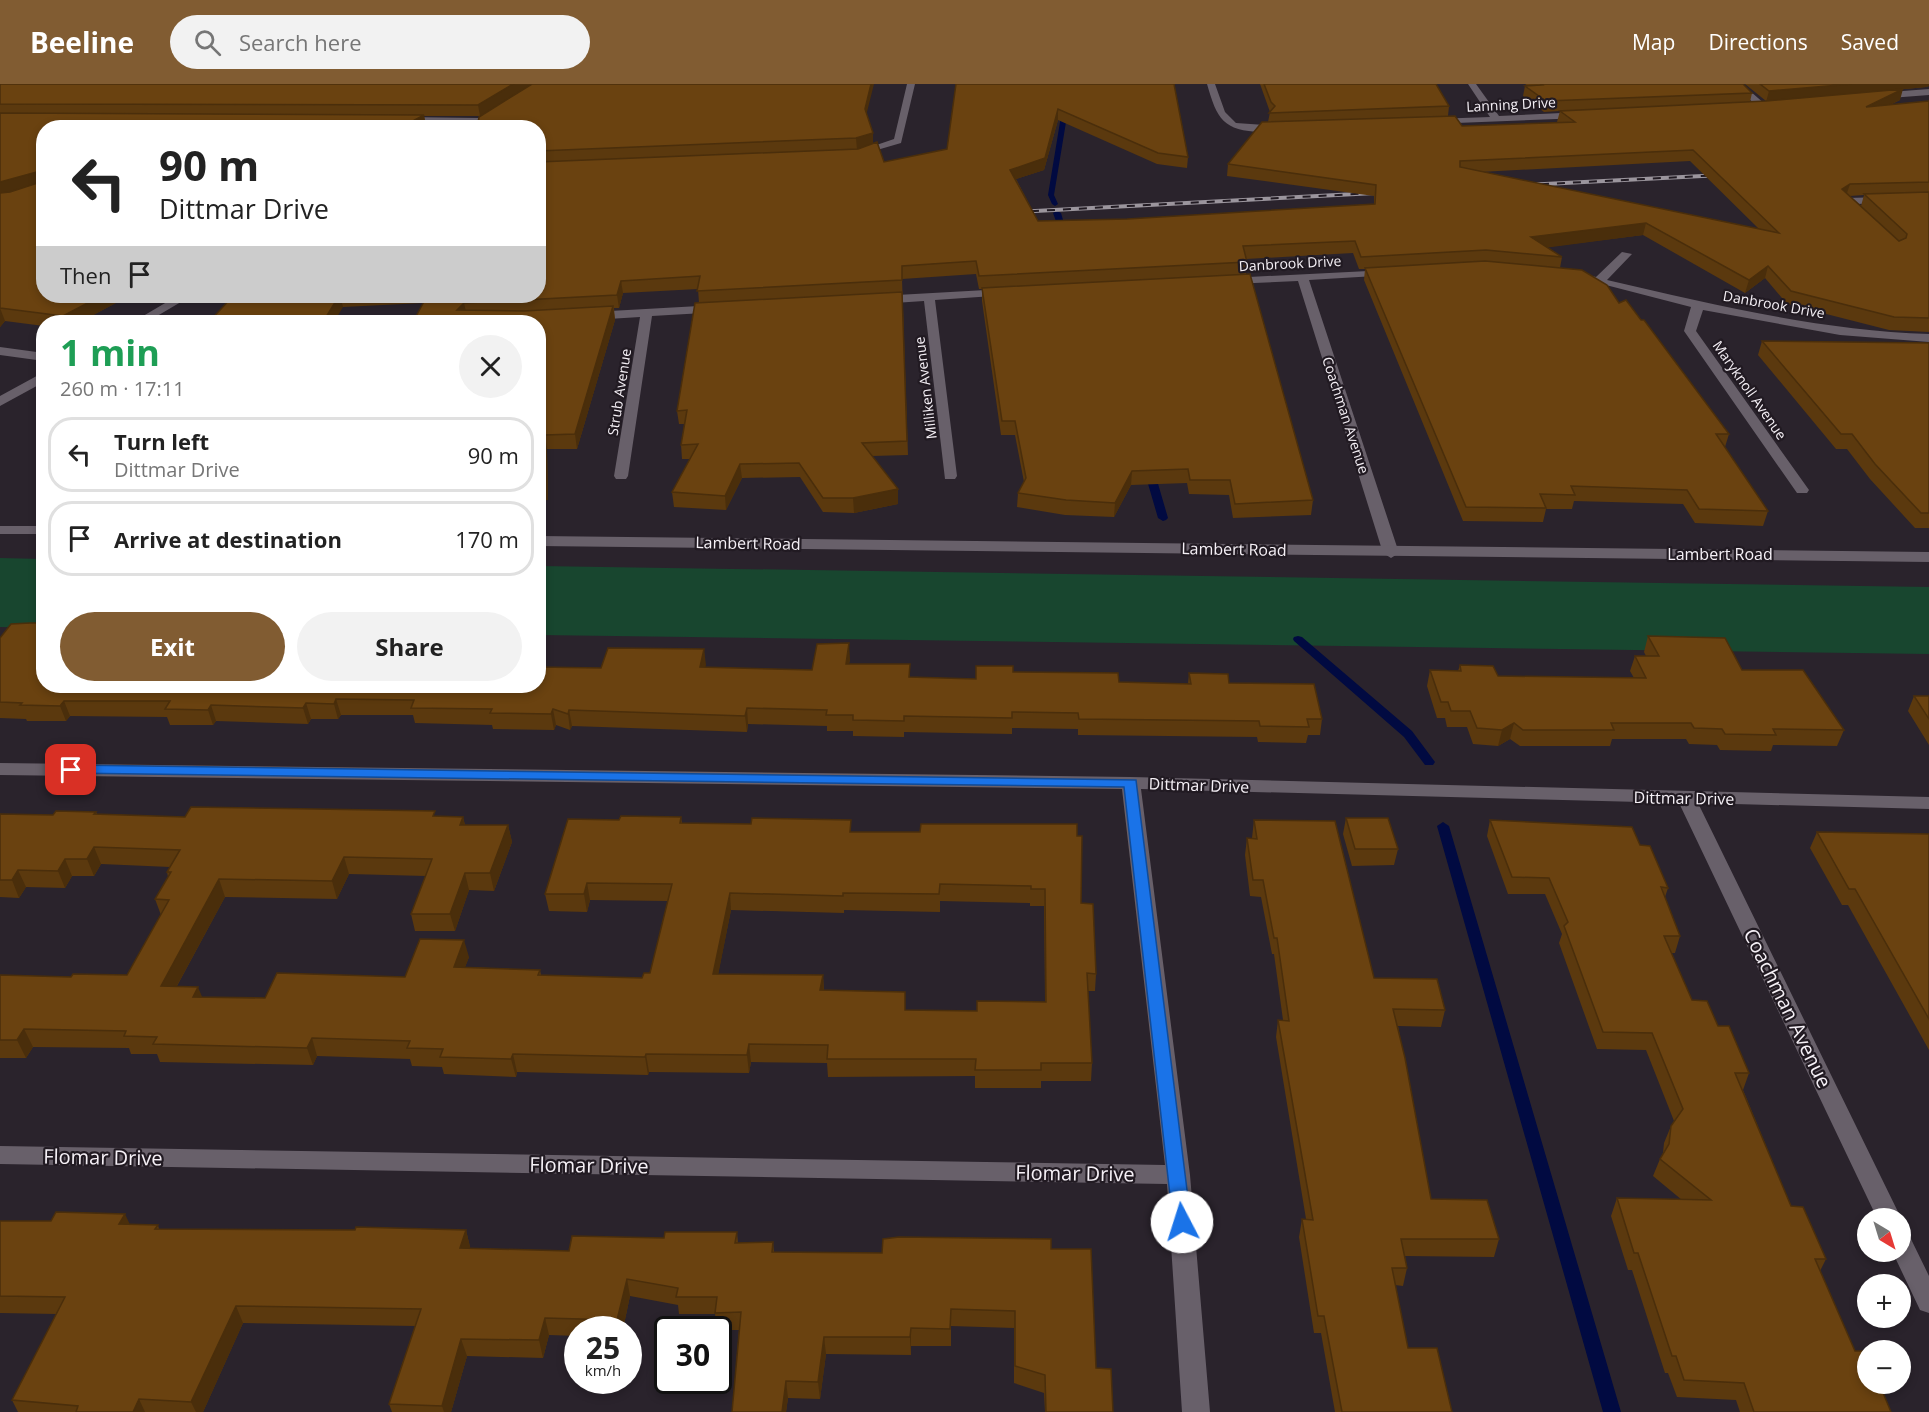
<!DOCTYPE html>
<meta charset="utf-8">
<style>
:root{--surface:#fff;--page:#f2f2f2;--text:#222;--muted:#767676;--line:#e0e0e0;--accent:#815c32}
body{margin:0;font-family:"Open Sans",sans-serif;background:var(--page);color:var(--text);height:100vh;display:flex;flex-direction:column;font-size:22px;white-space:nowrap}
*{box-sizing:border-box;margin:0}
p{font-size:20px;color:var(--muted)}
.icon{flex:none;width:33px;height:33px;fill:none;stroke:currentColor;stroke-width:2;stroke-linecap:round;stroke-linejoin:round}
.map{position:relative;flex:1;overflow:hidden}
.panel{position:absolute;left:36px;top:231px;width:510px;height:378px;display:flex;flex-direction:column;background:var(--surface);border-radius:24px;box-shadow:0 3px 9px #0003}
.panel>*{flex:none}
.banner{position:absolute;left:36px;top:36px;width:510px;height:183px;border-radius:24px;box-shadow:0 3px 9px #0003;background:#fff;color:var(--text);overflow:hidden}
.needle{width:39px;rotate:142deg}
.controls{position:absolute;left:1857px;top:1124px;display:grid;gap:12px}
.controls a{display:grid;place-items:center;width:54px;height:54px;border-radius:50%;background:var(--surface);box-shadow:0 3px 9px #0003;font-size:30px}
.speed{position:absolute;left:564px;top:1232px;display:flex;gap:12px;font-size:30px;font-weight:700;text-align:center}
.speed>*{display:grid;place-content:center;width:78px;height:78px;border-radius:50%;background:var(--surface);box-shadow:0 3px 9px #0003;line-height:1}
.speed small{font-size:15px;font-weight:400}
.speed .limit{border:3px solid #111;border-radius:9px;background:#fff;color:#111}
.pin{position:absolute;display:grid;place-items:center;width:51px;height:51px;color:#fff;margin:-26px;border-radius:12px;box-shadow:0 3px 9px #0006}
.me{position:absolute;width:66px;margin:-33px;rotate:355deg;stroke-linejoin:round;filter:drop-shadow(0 0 4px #0008)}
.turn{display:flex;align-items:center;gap:21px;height:126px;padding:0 24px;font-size:27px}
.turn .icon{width:78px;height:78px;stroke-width:2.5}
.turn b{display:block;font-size:42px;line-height:51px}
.then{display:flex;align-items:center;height:57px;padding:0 24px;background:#0003;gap:12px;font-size:22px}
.round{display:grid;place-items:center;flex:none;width:63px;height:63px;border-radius:32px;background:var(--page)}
.headline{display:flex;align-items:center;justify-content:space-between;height:102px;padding:0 24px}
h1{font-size:36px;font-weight:700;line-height:45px;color:#1e9e55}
.cta{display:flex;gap:12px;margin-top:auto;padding:12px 24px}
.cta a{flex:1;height:69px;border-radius:36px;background:var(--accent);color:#fff;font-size:24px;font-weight:700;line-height:69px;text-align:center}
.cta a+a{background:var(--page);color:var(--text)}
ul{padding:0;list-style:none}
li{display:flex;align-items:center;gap:18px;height:75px;margin:0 12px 9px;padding:0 12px;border:3px solid var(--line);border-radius:24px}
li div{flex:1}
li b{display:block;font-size:22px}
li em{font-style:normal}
header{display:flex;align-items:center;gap:36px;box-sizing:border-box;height:84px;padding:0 30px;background:var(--accent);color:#fff}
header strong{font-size:28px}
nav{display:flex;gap:33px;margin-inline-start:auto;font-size:21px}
.search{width:420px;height:54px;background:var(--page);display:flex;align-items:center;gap:15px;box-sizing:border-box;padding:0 21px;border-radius:33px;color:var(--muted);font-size:22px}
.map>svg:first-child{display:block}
.green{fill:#18462f}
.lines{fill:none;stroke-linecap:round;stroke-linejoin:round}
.stream{fill:#010a41;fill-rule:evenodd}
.minor{fill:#68606a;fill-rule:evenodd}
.tertiary{fill:#68606a;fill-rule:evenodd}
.secondary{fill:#68606a;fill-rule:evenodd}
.rail-casing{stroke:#9b959d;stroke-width:4}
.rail{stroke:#211a22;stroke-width:2;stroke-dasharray:8;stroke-linecap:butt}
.wall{fill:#5b390e;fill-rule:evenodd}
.shaded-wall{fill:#4a2e0b}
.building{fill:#6a4210;stroke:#4a2e0b;stroke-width:1.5;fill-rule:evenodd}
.route{fill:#1a73e8;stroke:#114b97;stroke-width:1.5}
.labels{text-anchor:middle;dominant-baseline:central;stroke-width:4.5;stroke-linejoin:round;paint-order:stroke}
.far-street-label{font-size:14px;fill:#f5f0f6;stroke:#211a22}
.street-label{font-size:16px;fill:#f5f0f6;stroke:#211a22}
.near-street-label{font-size:20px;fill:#f5f0f6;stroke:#211a22}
</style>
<header>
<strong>Beeline</strong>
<div class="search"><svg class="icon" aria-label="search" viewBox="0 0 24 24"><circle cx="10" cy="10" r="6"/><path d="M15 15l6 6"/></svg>Search here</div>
<nav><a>Map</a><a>Directions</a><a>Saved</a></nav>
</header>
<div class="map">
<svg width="1929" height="1328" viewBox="0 0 1929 1328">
<rect width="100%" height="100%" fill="#2a232c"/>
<!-- green -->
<path class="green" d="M0,474L43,475V544L0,543Z
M539,482L1929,503V570L539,551Z"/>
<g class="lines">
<!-- stream -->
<path class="stream" d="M1060,0H1066L1067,32L1054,111L1058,120L1055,122L1052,120L1048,111L1061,32Z
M1057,127L1061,129L1068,153L1061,151L1053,129Z
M1149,383L1154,386L1168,434L1166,436L1163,437L1158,434L1144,386Z
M1298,552L1302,553L1412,647L1435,678L1433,681H1425L1404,653L1294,557L1293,555L1294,553Z
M1443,738L1449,742L1621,1328H1603L1437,742Z"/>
<!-- minor -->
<path class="minor" d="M907,0H915L901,59L853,73V69L894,55Z
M1207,0H1215L1225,28L1236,39L1280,42L1285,45C1278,49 1269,48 1262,48C1223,47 1217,35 1207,0Z
M1468,0H1476L1499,32L1583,28L1588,31L1583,34L1431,40V36L1434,35L1490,33Z
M1733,0H1742L1766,21V25H1760Z
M1929,5V11L1877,15L1873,12L1877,9Z
M403,33L479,34L484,37L479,40L400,38V34Z
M1929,112V118L1855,120L1861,127L1856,130L1841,117L1846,114Z
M1622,168L1632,170L1607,196C1714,221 1819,246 1929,250V258L1840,251L1703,226L1696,247L1809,406L1807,409H1797L1684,247L1691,223L1571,192L1577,189L1596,193Z
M1388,186L1394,189L1392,191L1309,196L1399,469L1391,474L1383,469L1298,197L1230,200L1224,197L1230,194Z
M1004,205L1010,209L1008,211L935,216L957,392L955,395H945L924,217L879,220L873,216L879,212Z
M717,221L723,225L721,228L652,232L628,392L626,395H616L614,392L640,233L592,236L586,232L592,228Z
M139,234H158L164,238H133Z
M0,263L44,269V277L0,271Z
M0,679L1131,693L1929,713V725L1698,719L1901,1134H1877L1679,719L1141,705L1190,1091L1210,1328H1182L1167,1100L0,1080V1062L1165,1081L1122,705L0,691Z
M1900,1148L1909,1151L1929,1192V1229L1920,1226L1892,1167H1900Z"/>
<!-- tertiary -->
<path class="tertiary" d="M497,23L502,26L500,28L475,44H464Z
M177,212H191L147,238H133Z
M44,288V298L0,322V312Z"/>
<!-- secondary -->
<path class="secondary" d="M0,442H44V450H0Z
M538,452L1929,468V478L538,462Z"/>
<defs>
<path id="rail" d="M1525,101L1722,91
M1015,128L1375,109"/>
</defs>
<!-- rail casing -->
<use href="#rail" class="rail-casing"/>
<!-- rail -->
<use href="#rail" class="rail"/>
</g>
<!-- wall -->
<path class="wall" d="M0,0H532L480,32H424L426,42L424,44H44V212H129L80,238H44V242L5,237L0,243Z
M956,0H1174L1188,73L1187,84L1157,80L1058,36L1044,86L1016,95L1038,137L1127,135L1374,120V112L1227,92L1228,80L1268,38L1270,28L1260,0H1436L1449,22L1448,32L1462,42L1558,39L1557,38L1560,27L1544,28L1523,12L1525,2H1528L1525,0H1743L1752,9L1750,18L1766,17L1745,0H1929V2L1926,3L1842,11L1900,16L1890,21L1929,17V248L1889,246L1787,220L1765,194L1745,209L1643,151L1547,163L1562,173L1560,184L1619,219L1729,350L1725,363L1768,427L1763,442L1695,439L1683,420L1574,417L1572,425H1546L1543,438L1463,437L1364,196L1365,185H1359L1353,169L1246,175L1247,178L1246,190L1313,416L1311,431L1233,434L1229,411L1189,410L1187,399L1131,401L1114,433L1065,431L1017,423L1018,409L1024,398L1015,351H1001L982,217V205H979L976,190L902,195L908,371L872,372L898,420L854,429L823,428L800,393L742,394L726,426L674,423L672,408L691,375H682L681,361L685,340H679L677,327L699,219L698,205L623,209L619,224H614L615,236L577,365H547L548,416L423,219L343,223L233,212H538V44L866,30L873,59L884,78L947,65ZM1690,77L1759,145L1480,88ZM1864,111L1861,122L1850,112Z
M1762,257L1929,259V444H1915L1870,395L1847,365H1836L1758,271Z
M1648,552L1742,586L1844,646L1837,662L1773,661L1771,667L1720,666L1717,661L1689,660L1686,655H1612L1610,662H1520L1510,655L1498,662L1473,660L1467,643H1447L1445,634H1437L1427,602L1430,586L1458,587L1460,581L1498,592L1634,594L1630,587L1635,572H1646L1644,568Z
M0,554L44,602L601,584L704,565L705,583L812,586L850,575L849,580H910V593L976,595L1013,588L1119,598L1188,600L1189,589L1229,599L1322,635L1320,651H1308L1306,659L1258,658L1257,653L1078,651V645L1012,644V650L904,648V653L853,652V647H827V642L748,640L747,648L572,642L570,646L556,641L554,646L493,645L492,641L415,639L413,631H341L338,635H311L308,640L216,637L213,641H170L167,633L70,632L66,637H27L26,635L0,634Z
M1914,612H1929V661L1908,627Z
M96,728L97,730L185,733H463L465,741H508L512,758L494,807L469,806L455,847H415L411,830L426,792L349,790L337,815L225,813L177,902L202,913L265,914L405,893L469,873L465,883L540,886L541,891L642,894L650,889L668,817L590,816L587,828L549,827L545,810L619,736L681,733L682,739L852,748H920L1081,819L1096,890L1095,907H1088L1092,979L1091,997H1041V1004H975V992L828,993L827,979L751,978L749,989L649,988L648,991L517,988L516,993L444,990L442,983L412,982L410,975L317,972L313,981L160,978L157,970H131L129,964L33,963L26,974H0V891L71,893L127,891L161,831L155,815L168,793L167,788L170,783L101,780L94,792H72L65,804L26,803L19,814L0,813V730L53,731ZM940,817L1030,819V822H1044L1045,918L977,927L906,926L824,906L823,891L718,890L731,826L844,829V826L940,828Z
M1346,734L1398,765L1394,781L1352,782L1343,750Z
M1254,736L1374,894L1445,926L1441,943L1398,942L1431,1115L1499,1155L1494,1173L1405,1172L1407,1184L1403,1202L1395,1201L1408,1264L1452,1328H1335L1321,1249H1314L1299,1153L1302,1135H1306L1276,953L1278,936H1283L1274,870H1272L1261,813L1250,812L1245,771L1247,754H1252Z
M1490,736L1640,761L1668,804L1665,813L1680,852L1675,869H1671L1692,916L1718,942L1749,989L1743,1006L1791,1122L1826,1175L1820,1187L1855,1267L1891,1328H1740L1736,1316L1677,1313L1668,1289H1665L1632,1186H1628L1611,1132L1617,1114L1682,1116L1653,1092L1660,1075L1663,1069L1664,1059L1671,1042L1674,1037L1646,966L1597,965L1559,859L1562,850L1545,810H1508L1487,752Z
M1817,748L1929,750V966L1848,821H1842L1810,764Z
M0,1137H51L158,1141L159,1145L355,1146H466L470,1163V1164L569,1167L664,1154L737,1148L738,1159L773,1158L774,1168L882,1169L1051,1165L1113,1328H1045L1044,1309L1014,1299V1244L951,1242V1262H911V1271L826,1270L820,1315L788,1314L786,1328H732L739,1246H718L717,1245L715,1230H679L678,1221L630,1212L623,1245H578V1252L549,1251L543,1274L467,1272L451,1328H392L389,1320L415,1242L243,1239L203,1328H18L12,1316L57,1230L0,1229Z"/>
<!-- shaded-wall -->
<path class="shaded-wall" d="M513,0H532L480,32L478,21Z
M871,0H874L865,36V25Z
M1851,0H1929V2L1926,3L1766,18L1769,7Z
M1903,5L1900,16L1863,34L1866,23Z
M1058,25V36L1044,86L1010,97V86Z
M424,31L426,42L424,44H400Z
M873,49V60L857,66L856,54Z
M40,87L43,99L0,111V98Z
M1850,100L1846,112L1842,105Z
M1646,139L1643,151L1529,166L1531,153Z
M1768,182L1765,194L1745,209L1749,196Z
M621,197L623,209L619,224L617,211Z
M101,212H129L80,238H65L63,232Z
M339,212H340L343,223L334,238H323Z
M464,219L467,232L457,226Z
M613,222L615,236L577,365L575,350Z
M0,224L5,237L0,243Z
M545,351L547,365L548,416L538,417V402Z
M740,380L742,394L726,426L725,412Z
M1132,387L1131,401L1114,433L1115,419Z
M898,405V420L854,429L853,414Z
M849,559L850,575L846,595V580Z
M704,565L706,581L701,599L700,583Z
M336,615L341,631L338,635L334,620Z
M64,617L70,632L66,637L60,622Z
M306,619L311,635L308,640L303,624Z
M211,621L216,637L213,641L208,626Z
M747,624L748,640L747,648L745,632Z
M553,625L556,641L554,646L551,630Z
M569,626L572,642L570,646L568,630Z
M1514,639L1510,655L1498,662L1502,646Z
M463,733L467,750L460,741Z
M508,741L512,758L494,807L490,789Z
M94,763L101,780L94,792L87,775Z
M344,773L349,790L337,815L332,797Z
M65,775L72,792L65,804L58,787Z
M18,786L26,803L19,814L12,796Z
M465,789L469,806L455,847L450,830Z
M219,795L225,813L167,920L161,902Z
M587,799L590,816L587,828L584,810Z
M730,809L731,826L715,907L713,890Z
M464,856L469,873L458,901L454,883Z
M823,891L824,909L820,906Z
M198,903L205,920L193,913Z
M24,945L33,963L26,974L17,956Z
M312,954L317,972L313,981L307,964Z
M749,960L751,978L749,989L747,971Z
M513,970L517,988L516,993L511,975Z
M646,970L649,988L648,991L645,973Z
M125,1130L133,1147L119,1140Z
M466,1146L470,1163L465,1181L460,1164Z
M627,1195L630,1212L623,1245H619L617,1236Z
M236,1222L243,1239L203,1328H196L191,1318Z
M545,1234L549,1251L543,1274L539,1256Z
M911,1244V1271L910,1253Z
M824,1253L826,1270L820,1315L818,1298Z
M461,1255L467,1272L451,1328H444L442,1322Z
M786,1297L788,1314L786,1328H782Z
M139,1315L145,1328H133Z"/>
<!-- building -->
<path class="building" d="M0,0H513L478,21L0,20Z
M532,0H871L865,25L873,49L856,54L538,67V44H477L479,33Z
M956,0H1174L1188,73L1158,69L1058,25L1045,74L1010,86L1038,137L1127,135L1375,120L1376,101L1228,80L1262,38L1455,32L1462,42L1575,38L1560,27L1766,17L1903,5L1866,23L1929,17V98L1850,100L1842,105L1899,157L1906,154L1907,150L1864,110L1929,108V234L1894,233L1791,207L1768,182L1749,196L1646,139L1531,153L1562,173L1486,166L1361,173L1355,157L1243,162L1247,178L979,192L976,177L902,182V196L697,207L700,192L621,197L617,211L464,219L457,226L524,227L613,222L575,350L545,351L546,401L538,402V238H413L427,212H538V78L858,65L877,58L884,78L947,65ZM1693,66L1779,149L1460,83V77Z
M1264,0H1436L1449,22L1269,29L1275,22L1271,18Z
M1540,0H1743L1752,9L1546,17L1525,2L1542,1Z
M1760,0H1851L1769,7Z
M0,29L424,31L400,44H44V212H101L63,232L0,224V109L10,108L41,98L42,89L40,87L0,98Z
M1485,177L1582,186L1607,201L1619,219L1626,216L1641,236H1644L1729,350H1716L1768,427L1699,425L1687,406L1571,402L1575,411L1540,410L1546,424L1466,423L1365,184Z
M1250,190L1313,416L1235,420L1230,396H1190L1188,385L1132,387L1115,419L1066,416L1018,409L1026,394L1015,337H1002L982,204Z
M902,208L907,357L862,359L898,405L853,414H823L799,379L740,380L725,412L672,408L698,360L681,361L687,326L677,327L695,219Z
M233,212H339L323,238H209Z
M1762,257L1929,259V429H1921L1875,380L1852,350H1841Z
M30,539H44V602H538V583L601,584L608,564L704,565L700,583L812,586L817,560L849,559L846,580H910L909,593L976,595V582H1013V588L1118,589L1119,598L1191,600L1189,589L1228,590L1229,599L1314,600L1322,635H1307L1309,643L1260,642L1259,637L1079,635L1078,629L1012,628V634L904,632V637L853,636V631H826L827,626L747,624L745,632L569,626L568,630L553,625L551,630L490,629L492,625L411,624L414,616L336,615L334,620L306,619L303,624L211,621L208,626L165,625L170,617H64L60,622L20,621L22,619L0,618V554L11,540Z
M1648,552L1725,554L1742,586H1803L1844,646L1773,645L1776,651L1725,650L1722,645L1694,644L1691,639H1611L1614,646H1523L1514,639L1502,646L1477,644L1470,627H1451L1448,618H1441L1430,586L1461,587L1460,581L1493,582L1498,592L1646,594L1635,572H1659Z
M1914,612H1929V635Z
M191,723L435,727L433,732L463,733L460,741H508L490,789H465L450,830H411L432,775L344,773L332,797L219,795L161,902L198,903L193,913L265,914L277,889L405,893L420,855L464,856L454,883L540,886L538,891L642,894L644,889H650L672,800L587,799L584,810H545L568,735L619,736L621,732L681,733L680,739L751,740L752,734L851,736L850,748H920L921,740H1077V752H1082L1081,819L1093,820L1096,890L1087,889L1092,979H1041V986H975L976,975H827L828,961L749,960L747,971L646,970L645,973L513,970L511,975L440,973L443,965L407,964L410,957L312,954L307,964L153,960L157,953L124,952L126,947L24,945L17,956H0V891L71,893L73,890L127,891L169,816L155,815L171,788H167L180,766L94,763L87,775H65L58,787L18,786L12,796H0V730L53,731L56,727L96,728L94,730L185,733ZM940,800L1031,802V805H1045L1046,918L977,917V927L905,926V908L820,906L823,891L713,890L730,809L843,812V809L939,810Z
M1346,734H1388L1398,765H1355Z
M1254,736L1335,737L1374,894L1437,895L1445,926L1393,925L1405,974L1431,1115L1487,1116L1499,1155H1401L1407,1184H1392L1408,1264H1437L1452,1328H1342L1324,1232H1318L1302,1135L1313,1136L1278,936L1289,937L1277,854H1274L1263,796H1253L1247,754L1257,755Z
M1490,736L1632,743L1640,761L1650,762L1668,804L1661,803L1680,852H1664L1692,916L1707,917L1718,942H1729L1749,989H1735L1791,1122L1803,1123L1826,1175H1815L1855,1267H1865L1868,1273V1299H1879L1891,1328H1754L1744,1299L1684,1296L1676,1272H1672L1638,1169H1634L1617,1114L1711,1116L1660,1075L1669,1060L1671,1042L1683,1025L1652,949L1603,948L1564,842L1568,838L1549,794L1512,793Z
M1817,748L1929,750V935L1855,805H1849Z
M56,1128L125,1130L119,1140L158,1141L155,1145L355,1146L356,1143L466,1146L460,1164L569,1167L572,1152L664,1154L665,1148H737L735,1159L773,1158L772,1168L882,1169L883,1155L899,1153L1051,1155V1165H1091L1096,1284L1111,1285L1113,1328H1046L1045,1291L1015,1282V1227L951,1225L950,1245L911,1244L910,1253H824L818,1298L786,1297L782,1328H732L741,1228L715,1229L717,1213H676L678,1204L627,1195L617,1236L545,1234L539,1256L461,1255L442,1322L389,1320L421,1225L236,1222L191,1318L139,1315L133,1328H76L78,1322L12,1316L65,1213L0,1212V1137H51Z"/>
<!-- route -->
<path class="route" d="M71,681L1136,696L1191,1138L1188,1144L1182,1146L1175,1144L1173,1138L1124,703L66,689V683Z"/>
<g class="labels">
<!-- far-street labels -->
<g class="far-street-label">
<text transform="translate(1511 20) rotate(-3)">Lanning Drive</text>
<text transform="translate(1290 179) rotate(-3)">Danbrook Drive</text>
<text transform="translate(1774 220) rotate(10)">Danbrook Drive</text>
<text transform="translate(925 304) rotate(-97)">Milliken Avenue</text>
<text transform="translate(1750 306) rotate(55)">Maryknoll Avenue</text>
<text transform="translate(619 308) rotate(-81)">Strub Avenue</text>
<text transform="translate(1346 331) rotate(72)">Coachman Avenue</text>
</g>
<!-- street labels -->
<g class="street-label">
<text transform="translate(748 459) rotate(1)">Lambert Road</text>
<text transform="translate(1234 465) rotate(1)">Lambert Road</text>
<text x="1720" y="470">Lambert Road</text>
<text transform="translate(1199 701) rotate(2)">Dittmar Drive</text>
<text transform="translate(1684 714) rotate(1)">Dittmar Drive</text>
</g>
<!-- near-street labels -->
<g class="near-street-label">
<text transform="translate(1788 924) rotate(64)">Coachman Avenue</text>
<text transform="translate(103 1073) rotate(1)">Flomar Drive</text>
<text transform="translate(589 1081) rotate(1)">Flomar Drive</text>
<text transform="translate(1075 1089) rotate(1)">Flomar Drive</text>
</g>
</g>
</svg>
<div class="controls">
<a><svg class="needle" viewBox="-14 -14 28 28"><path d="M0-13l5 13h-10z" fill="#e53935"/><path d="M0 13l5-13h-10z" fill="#767676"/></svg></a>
<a>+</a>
<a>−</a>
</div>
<div class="speed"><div>25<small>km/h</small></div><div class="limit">30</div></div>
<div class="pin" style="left:71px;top:686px;background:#d93025"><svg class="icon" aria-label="arrive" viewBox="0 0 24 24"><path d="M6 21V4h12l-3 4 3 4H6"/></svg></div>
<svg class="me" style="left:1182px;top:1138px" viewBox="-20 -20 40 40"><circle r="19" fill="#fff"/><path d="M0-13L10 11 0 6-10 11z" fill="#1a73e8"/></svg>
<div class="banner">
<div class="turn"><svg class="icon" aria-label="left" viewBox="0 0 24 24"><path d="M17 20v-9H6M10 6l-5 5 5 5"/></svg><div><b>90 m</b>Dittmar Drive</div></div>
<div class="then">Then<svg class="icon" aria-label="arrive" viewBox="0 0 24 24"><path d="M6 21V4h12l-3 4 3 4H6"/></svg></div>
</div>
<section class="panel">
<div class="headline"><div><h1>1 min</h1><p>260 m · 17:11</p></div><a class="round"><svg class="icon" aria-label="close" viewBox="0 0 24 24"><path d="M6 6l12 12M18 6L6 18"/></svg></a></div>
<ul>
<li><svg class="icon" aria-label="left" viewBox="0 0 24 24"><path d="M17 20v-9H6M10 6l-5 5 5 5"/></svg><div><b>Turn left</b><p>Dittmar Drive</p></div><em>90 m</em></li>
<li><svg class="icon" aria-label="arrive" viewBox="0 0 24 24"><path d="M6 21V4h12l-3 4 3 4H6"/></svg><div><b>Arrive at destination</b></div><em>170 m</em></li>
</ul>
<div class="cta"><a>Exit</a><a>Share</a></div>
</section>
</div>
